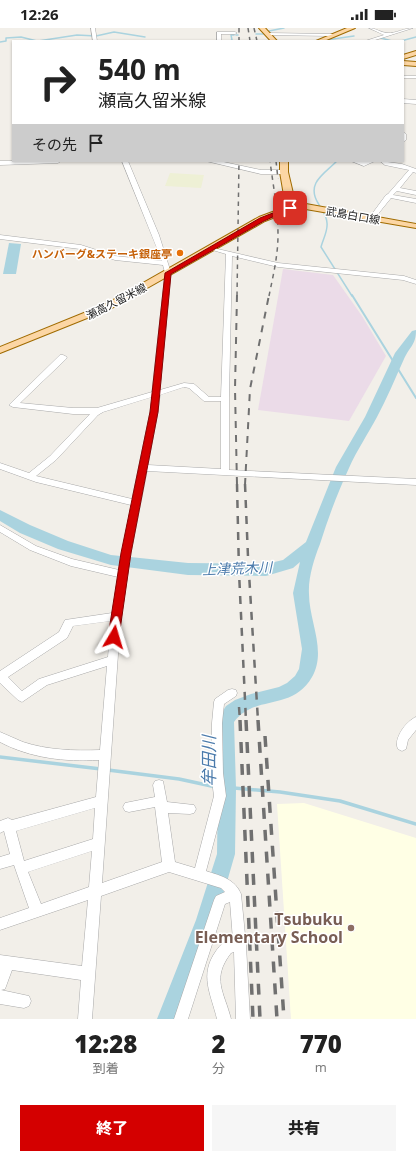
<!DOCTYPE html>
<html lang="ja">
<meta charset="utf-8">
<style>
:root{--surface:#fff;--page:#f6f6f6;--text:#222;--muted:#767676;--accent:#d40000}
body{margin:0;font-family:"Open Sans","Noto Sans JP",sans-serif;background:var(--page);color:var(--text);height:100vh;display:flex;flex-direction:column;font-size:15px;white-space:nowrap}
*{box-sizing:border-box;margin:0}
p{font-size:13px;color:var(--muted)}
.icon{flex:none;width:22px;height:22px;fill:none;stroke:currentColor;stroke-width:2;stroke-linecap:round;stroke-linejoin:round}
.map{position:relative;height:991px;overflow:hidden}
.panel{display:flex;flex-direction:column;background:var(--surface);flex:1}
.panel>*{flex:none}
.top-card{position:absolute;left:12px;top:12px;width:392px;height:122px;border-radius:0px;box-shadow:0 1px 3px #0004;background:#fff;color:var(--text);overflow:hidden}
.pin{position:absolute;display:grid;place-items:center;width:34px;height:34px;color:#fff;margin:-17px;border-radius:8px;box-shadow:0 2px 6px #0006}
.me{position:absolute;width:44px;margin:-22px;rotate:7deg;stroke-linejoin:round;filter:drop-shadow(0 0 3px #0008)}
.turn{display:flex;align-items:center;gap:14px;height:84px;padding:0 20px;font-size:18px}
.turn .icon{width:52px;height:52px;stroke-width:2.5}
.turn b{display:block;font-size:28px;line-height:34px}
.then{display:flex;align-items:center;height:38px;padding:0 20px;background:#0003;gap:8px;font-size:15px}
.eta{display:flex;justify-content:space-evenly;align-items:center;height:68px;text-align:center}
.eta b{font-size:24px;font-weight:800;line-height:28px}
.primary-button{display:flex;gap:8px;margin-top:auto;padding:8px 20px}
.primary-button a{flex:1;height:46px;border-radius:0px;background:var(--accent);color:#fff;font-size:16px;font-weight:800;line-height:46px;text-align:center}
.primary-button a+a{background:var(--page);color:var(--text)}
.status{display:flex;justify-content:space-between;align-items:center;height:28px;padding:0 20px;background:var(--surface);direction:ltr}
.status svg{height:11px;fill:currentColor}
.map>svg:first-child{display:block}
.industrial{fill:#ebdbe8}
.education{fill:#ffffe5}
.farmland{fill:#eef0d5}
.water{fill:#aad3df}
.lines{fill:none;stroke-linecap:round;stroke-linejoin:round}
.stream-far2{stroke:#aad3df;stroke-width:1.5}
.stream-far1{stroke:#aad3df;stroke-width:2}
.stream{stroke:#aad3df;stroke-width:3.5}
.river{fill:#aad3df;fill-rule:evenodd}
.minor-casing{stroke:#a9a9a9;stroke-width:1}
.major-casing{stroke:#a06b00;stroke-width:2}
.minor{fill:#fff;fill-rule:evenodd}
.major{fill:#fcd6a4;fill-rule:evenodd}
.rail-far3{stroke:#707070;stroke-width:1.5;stroke-dasharray:4.5 4.5;stroke-linecap:butt}
.rail-far2{stroke:#707070;stroke-width:2;stroke-dasharray:7 7;stroke-linecap:butt}
.rail-far1{stroke:#707070;stroke-width:2.5;stroke-dasharray:8 8;stroke-linecap:butt}
.rail{stroke:#707070;stroke-width:3.5;stroke-dasharray:11 11;stroke-linecap:butt}
.route{fill:#d40000;stroke:#8a0000}
.food-dot{fill:#e8710a;stroke:#fff;stroke-width:1.5}
.education-dot{fill:#8d6e63;stroke:#fff;stroke-width:1.5}
.labels{text-anchor:middle;dominant-baseline:central;stroke-width:3;stroke-linejoin:round;paint-order:stroke}
.far-street-label{font-size:11px;fill:#222;stroke:#fff}
.far-food-label{font-size:11px;font-weight:bold;fill:#c56008;stroke:#fff;text-anchor:end}
.water-label{font-size:14px;font-style:italic;fill:#4a7aab;stroke:#fff}
.near-education-label{font-size:16px;font-weight:bold;fill:#785e54;stroke:#fff;text-anchor:end}
.near-water-label{font-size:17px;font-style:italic;fill:#4a7aab;stroke:#fff}
</style>
<div class="status"><b>12:26</b><svg viewBox="0 0 49 12"><path d="M0 12V9h3v3zM5 12V6h3v6zM10 12V3h3v9zM15 12V0h3v12zM26 1h20v11H26zM47 4h2v5h-2z"/></svg></div>
<div class="map">
<svg width="416" height="991" viewBox="0 0 416 991">
<rect width="100%" height="100%" fill="#f2efe9"/>
<!-- industrial -->
<path class="industrial" d="M283,241L333,247L362,288L386,328L349,393L258,382Z"/>
<!-- education -->
<path class="education" d="M304,775L416,810V991H291L277,776Z"/>
<!-- farmland -->
<path class="farmland" d="M170,145L204,147L201,160L165,158Z"/>
<!-- water -->
<path class="water" d="M9,215L21,216L16,246H3Z"/>
<g class="lines">
<!-- stream-far2 -->
<path class="stream-far2" d="M269,3L284,0
M256,6H264
M236,7H238
M381,10L392,13
M326,12L354,8
M38,13L77,7L96,8L114,4L145,9
M230,13L232,12L231,7H234
M337,13H363
M401,13L416,9
M0,14L6,13V10L21,9L37,13
M337,133C324,146 306,155 318,175C322,182 327,188 327,195C328,203 323,211 321,219L352,268"/>
<!-- stream-far1 -->
<path class="stream-far1" d="M352,267L416,370"/>
<!-- stream -->
<path class="stream" d="M0,729L101,741
M108,742L179,751L216,759
M223,759L280,764L340,773L416,796"/>
<!-- river -->
<path class="river" d="M416,302C416,317 410,318 404,331C395,351 387,370 377,389C368,406 357,422 349,440C338,464 328,490 320,516C314,531 308,550 309,566C309,593 327,623 312,649C292,684 254,666 234,694L236,760L235,826L216,892L179,991H157L196,892L217,826L218,760L217,692L226,678L235,672L251,666L279,659L287,655L295,648L299,641L302,621L293,565L300,534L293,540L266,548L188,547L111,537L58,521L20,505L0,493V482L30,497L68,513L111,527L188,535L266,536L283,532L306,514L336,439L365,389L395,325L412,303Z"/>
<defs>
<path id="minor" d="M91,0H95L97,13H93Z
M369,0C376,0 381,5 388,5C394,6 405,0 413,0L372,13H365L384,7Z
M217,4H235L237,5L235,6H221V13H217Z
M268,5L332,6L334,7L332,8L266,7Z
M403,48H416V50H403Z
M403,71L416,72V76L403,75Z
M403,104L406,106V112L403,114Z
M0,133H61L58,135L0,137Z
M122,133H128L159,207L171,245L160,362L184,355L194,356L209,369H221L226,226L209,221V219L278,235L404,248L416,252V256L403,252L278,239L232,228L229,369V442L416,451V457L147,443L131,525L120,598L102,855L162,834L155,779L129,784L125,783L123,779L125,775L155,769L153,757L155,753L159,752L163,753L167,774L194,777L196,781L194,785L190,786L168,785L175,834L195,840L214,768L211,745L212,695L214,674L215,671L228,662L232,661L236,662L237,665L236,668L224,676L222,695L223,745L226,768L206,843C221,848 235,851 241,866L246,917L250,991H236L234,924L231,925C211,951 224,963 231,991H217C211,966 199,947 216,923C221,916 224,913 233,912L230,874L225,876L188,991H174L214,872L216,868L225,864L221,860L169,844L101,868L92,991H78L81,952L12,942L5,961L1,962L29,968L31,973L29,978L24,980L0,976V927L82,938L88,872L0,902V890L29,880L14,837L0,841V829L10,826L4,803L0,805V793L8,790L12,792L96,769L99,732C65,734 30,730 0,714V704C8,707 15,711 23,714C47,722 74,723 100,722L107,638L47,657L22,674L18,672L0,655V643L59,604L65,592L112,585L118,549L71,538L30,522L0,504V497L36,518L72,531L119,542L131,477L36,454L0,441V435L29,445L50,428L90,386H73L13,379L9,377L60,327H63L67,329L66,331L20,375L73,380H97L152,364L165,245L163,237L115,232L80,221L0,211V207L81,217L115,228L162,233ZM184,359L189,360L204,373H221V441L148,437L158,384L160,367ZM152,369L150,384L132,471L36,448L56,432L98,387L103,384ZM111,593L108,629L39,651L22,663L8,649L67,610L73,598ZM95,780L93,811L24,833L16,803ZM92,823L89,859L41,876L28,844Z
M206,133H219L261,142H284L287,144L284,146H261Z
M351,133L364,134L375,133L364,138Z
M380,133L402,136L416,141V145L413,144L400,160L416,163V167L397,163L393,167L416,171V175L391,170L374,191L372,192L369,190L386,167L388,166L409,142L385,137Z
M416,689V702L408,712L406,721L402,723L398,721C393,711 406,693 416,689Z"/>
<path id="major" d="M259,0H265L277,13H271Z
M347,0H355L324,13H316Z
M416,23V27L403,31V27Z
M403,33L416,34V38L403,37Z
M280,133H288V144L295,174L416,196V200L294,179L293,182L265,193L112,280L0,325V319L106,276L259,189L286,179L280,144Z"/>
</defs>
<!-- minor casing -->
<use href="#minor" class="minor-casing"/>
<!-- major casing -->
<use href="#major" class="major-casing"/>
<!-- minor -->
<use href="#minor" class="minor"/>
<!-- major -->
<use href="#major" class="major"/>
<!-- rail-far3 -->
<path class="rail-far3" d="M239,0V13
M248,0L250,13
M254,0L257,13
M276,133L278,151
M237,268L239,133
M269,268C273,248 278,228 278,207C278,182 273,157 270,133"/>
<!-- rail-far2 -->
<path class="rail-far2" d="M237,267L235,361L237,457
M245,457L250,361L269,267"/>
<!-- rail-far1 -->
<path class="rail-far1" d="M237,456L239,544L246,693
M245,456L248,529L258,693
M239,679L240,693"/>
<!-- rail -->
<path class="rail" d="M240,692L253,991
M246,692L260,991
M258,692L277,991
M265,708L284,991"/>
</g>
<!-- route -->
<path class="route" d="M288,179L293,180L264,193L171,246L158,384L131,525L119,609L117,612L114,614L110,612L108,609L121,525L150,384L165,245L260,190Z"/>
<!-- markers -->
<circle class="food-dot" cx="180" cy="225" r="4"/>
<circle class="education-dot" cx="351" cy="900" r="4"/>
<g class="labels">
<!-- far-street labels -->
<g class="far-street-label">
<text transform="translate(353 187) rotate(10)">武島白口線</text>
<text transform="translate(116 273) rotate(-27)">瀬高久留米線</text>
</g>
<!-- far-food labels -->
<g class="far-food-label">
<text x="172" y="225">ハンバーグ&amp;ステーキ銀座亭</text>
</g>
<!-- water labels -->
<g class="water-label">
<text transform="translate(237 540) rotate(-2)">上津荒木川</text>
</g>
<!-- near-education labels -->
<g class="near-education-label">
<text x="343" y="891">Tsubuku<tspan x="343" dy="18">Elementary School</tspan></text>
</g>
<!-- near-water labels -->
<g class="near-water-label">
<text transform="translate(208 733) rotate(-90)">牟田川</text>
</g>
</g>
</svg>
<div class="pin" style="left:290px;top:180px;background:#d93025"><svg class="icon" aria-label="arrive" viewBox="0 0 24 24"><path d="M6 21V4h12l-3 4 3 4H6"/></svg></div>
<svg class="me" style="left:114px;top:609px" viewBox="-20 -20 40 40"><path d="M0-17L14 15 0 8-14 15z" fill="#d40000" stroke="#fff" stroke-width="4"/></svg>
<div class="top-card">
<div class="turn"><svg class="icon" aria-label="right" viewBox="0 0 24 24"><path d="M7 20v-9h11M14 6l5 5-5 5"/></svg><div><b>540 m</b>瀬高久留米線</div></div>
<div class="then">その先<svg class="icon" aria-label="arrive" viewBox="0 0 24 24"><path d="M6 21V4h12l-3 4 3 4H6"/></svg></div>
</div>
</div>
<section class="panel">
<div class="eta">
<div><b>12:28</b><p>到着</p></div>
<div><b>2</b><p>分</p></div>
<div><b>770</b><p>m</p></div>
</div>
<div class="primary-button"><a>終了</a><a>共有</a></div>
</section>
